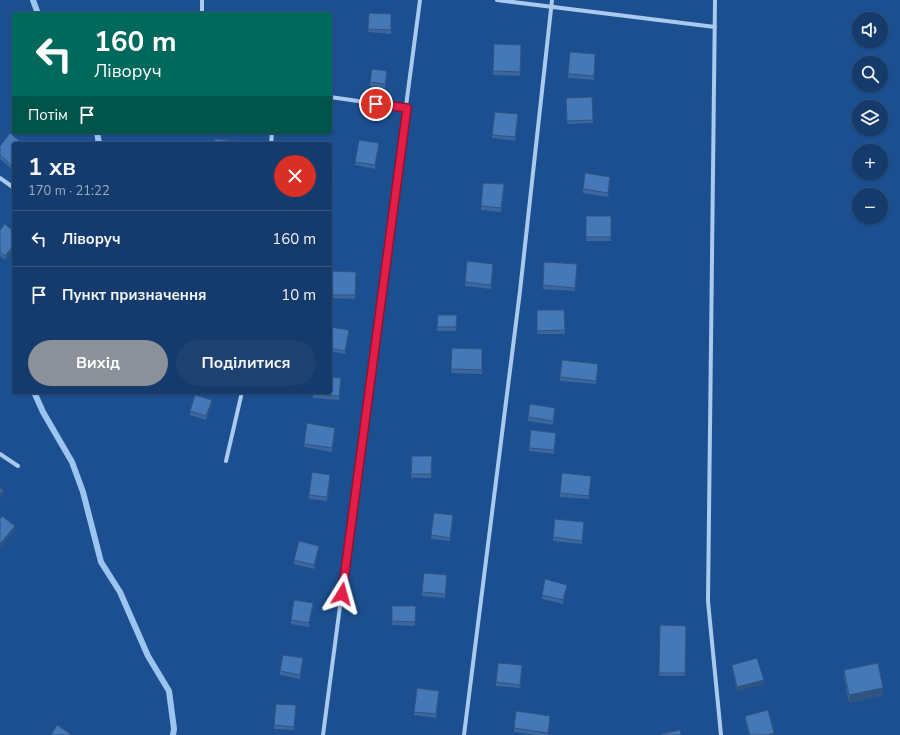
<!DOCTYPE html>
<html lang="uk">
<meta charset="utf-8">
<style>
:root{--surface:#143b6b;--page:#1d4271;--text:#f1f3f6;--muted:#9dadc1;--line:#33557e;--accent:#8c9099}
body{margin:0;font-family:"Nunito Sans",sans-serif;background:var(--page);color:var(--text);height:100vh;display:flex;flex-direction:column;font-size:15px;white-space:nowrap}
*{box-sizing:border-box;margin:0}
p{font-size:13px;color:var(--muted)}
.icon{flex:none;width:22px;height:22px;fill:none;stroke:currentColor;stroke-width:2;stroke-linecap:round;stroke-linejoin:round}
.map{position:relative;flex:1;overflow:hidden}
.panel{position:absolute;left:12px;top:142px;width:320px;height:252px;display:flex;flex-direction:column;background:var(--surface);border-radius:4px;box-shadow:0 1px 3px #0004,0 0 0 1px var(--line)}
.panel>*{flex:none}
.top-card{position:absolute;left:12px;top:12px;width:320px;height:122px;border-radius:4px;box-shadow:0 1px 3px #0004,0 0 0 1px var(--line);background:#00695c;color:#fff;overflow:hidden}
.buttons{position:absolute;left:852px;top:12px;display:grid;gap:8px}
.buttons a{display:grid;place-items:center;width:36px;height:36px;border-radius:50%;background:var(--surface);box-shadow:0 1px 3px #0004,0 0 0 1px var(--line);font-size:20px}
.pin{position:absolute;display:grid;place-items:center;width:34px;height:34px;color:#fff;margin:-17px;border:2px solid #fff;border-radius:50%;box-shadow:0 1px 4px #0007}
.me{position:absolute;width:44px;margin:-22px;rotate:8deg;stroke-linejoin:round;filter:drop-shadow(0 0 3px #0008)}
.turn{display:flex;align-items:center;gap:14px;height:84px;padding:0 16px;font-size:18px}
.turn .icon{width:52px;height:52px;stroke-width:2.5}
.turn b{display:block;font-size:28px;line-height:34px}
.then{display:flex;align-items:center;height:38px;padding:0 16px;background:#0003;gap:8px;font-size:15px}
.round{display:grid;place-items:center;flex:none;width:42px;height:42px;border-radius:21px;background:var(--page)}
.overview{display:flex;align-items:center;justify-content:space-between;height:68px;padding:0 16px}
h1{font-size:24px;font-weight:700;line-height:30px}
.primary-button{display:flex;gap:8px;margin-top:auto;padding:8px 16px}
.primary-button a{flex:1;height:46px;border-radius:24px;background:var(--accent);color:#fff;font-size:16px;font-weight:700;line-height:46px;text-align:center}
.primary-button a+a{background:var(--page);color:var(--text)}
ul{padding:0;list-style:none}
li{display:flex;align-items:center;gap:12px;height:56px;padding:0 16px;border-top:1px solid var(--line)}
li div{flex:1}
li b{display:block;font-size:15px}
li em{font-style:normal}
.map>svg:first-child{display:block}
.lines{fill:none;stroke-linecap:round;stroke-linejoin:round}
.stream{stroke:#9cc4f0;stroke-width:6}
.minor{stroke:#a9c9ee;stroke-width:4}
.wall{fill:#3a679d}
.shaded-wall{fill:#305480}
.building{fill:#4478b7;stroke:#305480}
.route-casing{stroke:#92132f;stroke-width:10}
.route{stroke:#e11d48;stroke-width:7}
</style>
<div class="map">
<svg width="900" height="735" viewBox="0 0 900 735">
<rect width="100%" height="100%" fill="#1b4f8f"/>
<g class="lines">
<!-- stream -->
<path class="stream" d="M33,0L38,14
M97,132L99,144
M34,392L43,412L72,462L83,492L101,562L120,592L148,656L169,691L174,729L173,735"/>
<!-- minor -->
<path class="minor" d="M202,0V14
M497,0L715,27
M715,0L708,601L721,735
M330,97L407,108
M271,144L272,132
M0,178L14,188
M0,454L18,466
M226,461L242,392
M323,735L420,0
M464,735L520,291L552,0"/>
</g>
<!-- wall -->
<path class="wall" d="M369,13L391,14V34L368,32Z
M494,44L521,45L520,76L493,75Z
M595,58L594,80L568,78V74Z
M387,75L385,88L370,86V82Z
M566,98L593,120V123L567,124Z
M518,118L515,141L492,138V135Z
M23,144L12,169L0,159V146Z
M379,147L375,169L355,165V162Z
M610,181L608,197L583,193V189Z
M504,188L501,212L481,210V206Z
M586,216H611V241H586Z
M0,230L14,232V249L5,260L0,256Z
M577,264L575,291L543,289V285Z
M493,268L491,289L465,286V282Z
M356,272L355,299L330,298V284Z
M537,310H564L565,334H537Z
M438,315H457L456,331H437Z
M330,327L349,334L345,354L330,351Z
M452,348L482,349V374L451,373Z
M598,368L596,384L560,381V377Z
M341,382L339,400L313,398V392Z
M212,404L206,420L190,415V411Z
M555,412L553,425L528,421V417Z
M335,431L332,452L304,447V444Z
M556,437L554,454L529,451V448Z
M412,456H432L431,478H411Z
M330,478L327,501L309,499V495Z
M591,479L589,499L560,497V493Z
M453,519L450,541L431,539V535Z
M584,526L582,544L553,541V537Z
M319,549L314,569L294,564V560Z
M447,579L445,598L422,596V592Z
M567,588L563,604L542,599V595Z
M313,606L309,627L291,624V620Z
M392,606H416L415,626L392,625Z
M660,625L686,626L685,676H659Z
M303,662L300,679L280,675V671Z
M732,665L764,684L737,691L732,668Z
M522,669L520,688L496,686V682Z
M844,670L883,695L849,703L844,677Z
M439,694L436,718L414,715V712Z
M296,709L294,730L274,729V725Z
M745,716L774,735H749L745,720Z
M550,720L548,735H535L514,732V728Z"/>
<!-- shaded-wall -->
<path class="shaded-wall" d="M379,143V147L375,169V165Z
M14,163V167L12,169V166Z
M14,245V249L5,260V256Z
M349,330V334L345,354V351Z
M212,400V404L206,420V416Z
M335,428V431L332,452V448Z
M3,490V494L0,497V494Z
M15,526V530L0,548V544Z
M319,546V549L314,569V565Z
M567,585V588L563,604V600Z
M313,603V606L309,627V623Z
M303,658V662L300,679V675Z
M764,680V684L737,691V687Z
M883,688V695L849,703V695Z
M774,733V735H767Z"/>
<!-- building -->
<path class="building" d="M369,13L391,14V30L368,29Z
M494,44L521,45L520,72L493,71Z
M570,52L595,54L594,76L568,74Z
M372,69L387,71L385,84L370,82Z
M592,97L593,120L567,121L566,98Z
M495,112L518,114L515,137L492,135Z
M10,133L23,144H14V163L12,166L0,155V146Z
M215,139L247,142L246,144H215Z
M359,140L379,143L375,165L355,162Z
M330,173H334L331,192L330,191Z
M585,173L610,177L608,193L583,189Z
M483,183L504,184L501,208L481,206Z
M586,216H611V237H586Z
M5,224L14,232V245L5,256L0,252V230Z
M467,261L493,264L491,285L465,282Z
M544,262L577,264L575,288L543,285Z
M330,271L356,272L355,295H330Z
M537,310H564L565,330L537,331Z
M438,315H457L456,327H437Z
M330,327L349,330L345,351L330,348Z
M452,348L482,349V370L451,369Z
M562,360L598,364L596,381L560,377Z
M330,377L341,378L339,396L313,394V392H330Z
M195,395L212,400L206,416L190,411Z
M530,404L555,408L553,421L528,417Z
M307,423L335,428L332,448L304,444Z
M531,430L556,433L554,450L529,448Z
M412,456H432L431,474H411Z
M312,472L330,475L327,497L309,495Z
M562,473L591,476L589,496L560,493Z
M0,488L3,490L0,494Z
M434,513L453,515L450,538L431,535Z
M2,516L15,526L0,544V519Z
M555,519L584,522L582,541L553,537Z
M299,541L319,546L314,565L294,560Z
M424,573L447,575L445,594L422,592Z
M545,579L567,585L563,600L542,595Z
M294,600L313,603L309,623L291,620Z
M392,606H416L415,622L392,621Z
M660,625L686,626L685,673H659Z
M283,655L303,658L300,675L280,671Z
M757,658L764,680L737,687L732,665Z
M498,663L522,665L520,685L496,682Z
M878,663L883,688L849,695L844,670Z
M417,688L439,691L436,714L414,712Z
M276,704L296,705L294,727L274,725Z
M768,710L774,733L767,735H750L745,716Z
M516,711L550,716L548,733L514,728Z
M57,725L72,735H51Z
M680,730L681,735H661V734Z"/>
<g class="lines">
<defs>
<path id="route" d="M342,594L407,108L376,104"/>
</defs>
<!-- route casing -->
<use href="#route" class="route-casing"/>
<!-- route -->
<use href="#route" class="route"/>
</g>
</svg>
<div class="buttons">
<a><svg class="icon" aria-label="sound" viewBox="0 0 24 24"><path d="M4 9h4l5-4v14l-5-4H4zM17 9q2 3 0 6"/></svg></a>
<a><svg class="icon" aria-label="search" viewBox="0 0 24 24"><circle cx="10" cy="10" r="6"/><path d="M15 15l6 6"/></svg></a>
<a><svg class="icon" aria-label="layers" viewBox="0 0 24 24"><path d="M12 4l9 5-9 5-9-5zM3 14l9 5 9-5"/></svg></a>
<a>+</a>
<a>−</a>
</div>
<div class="pin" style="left:376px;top:104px;background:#d93025"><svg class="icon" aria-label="arrive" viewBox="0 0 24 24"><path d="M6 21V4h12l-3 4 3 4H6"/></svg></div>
<svg class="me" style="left:342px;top:594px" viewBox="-20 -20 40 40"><path d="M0-17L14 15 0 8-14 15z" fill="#e11d48" stroke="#fff" stroke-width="4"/></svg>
<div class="top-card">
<div class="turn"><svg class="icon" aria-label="left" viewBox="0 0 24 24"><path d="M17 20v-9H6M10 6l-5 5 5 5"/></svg><div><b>160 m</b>Ліворуч</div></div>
<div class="then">Потім<svg class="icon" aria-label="arrive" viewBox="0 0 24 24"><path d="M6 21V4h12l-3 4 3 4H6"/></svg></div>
</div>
<section class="panel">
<div class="overview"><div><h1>1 хв</h1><p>170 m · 21:22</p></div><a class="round" style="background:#d93025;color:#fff"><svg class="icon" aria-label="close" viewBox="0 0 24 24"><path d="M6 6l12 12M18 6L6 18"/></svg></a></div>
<ul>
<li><svg class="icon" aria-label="left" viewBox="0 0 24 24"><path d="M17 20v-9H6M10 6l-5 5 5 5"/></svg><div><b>Ліворуч</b></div><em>160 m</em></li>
<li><svg class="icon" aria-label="arrive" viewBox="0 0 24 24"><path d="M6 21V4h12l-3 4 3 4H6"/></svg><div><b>Пункт призначення</b></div><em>10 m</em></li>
</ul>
<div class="primary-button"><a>Вихід</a><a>Поділитися</a></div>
</section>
</div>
